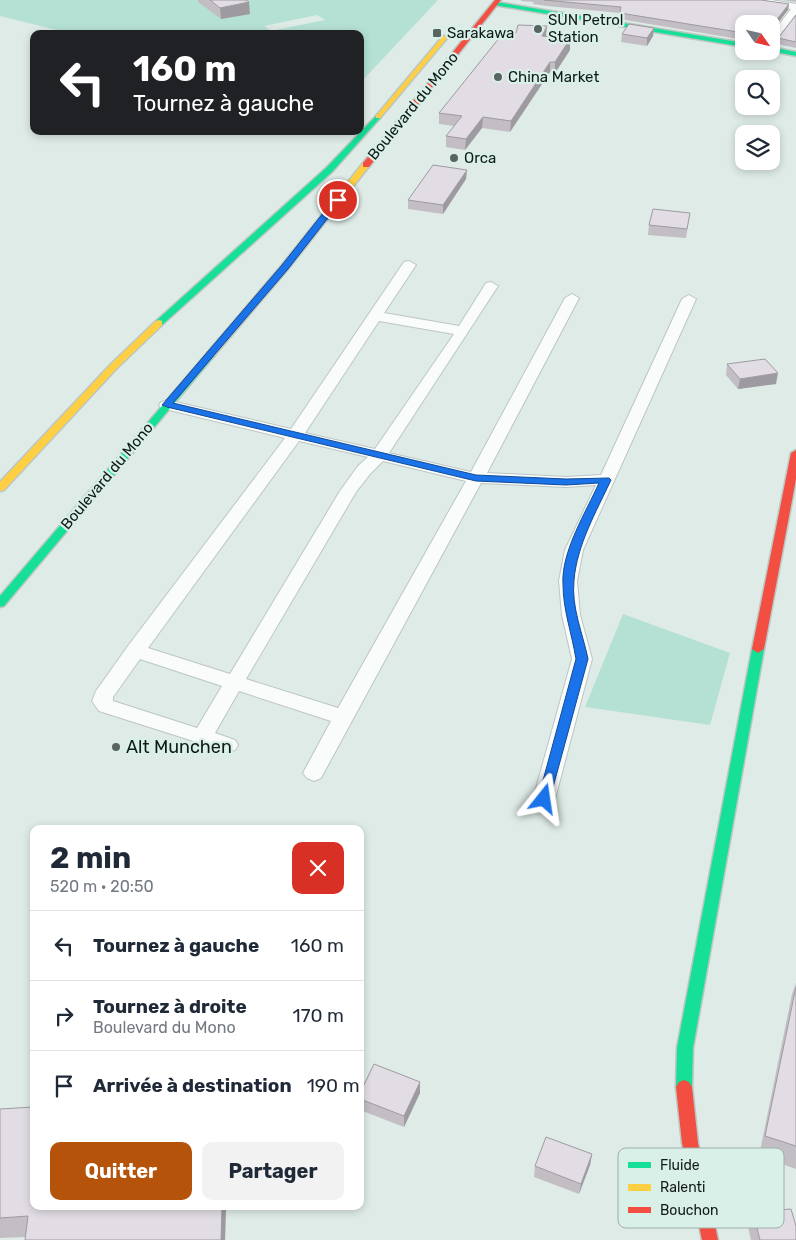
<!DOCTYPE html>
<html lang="fr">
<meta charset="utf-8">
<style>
:root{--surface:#fff;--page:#f2f2f3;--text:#1f2937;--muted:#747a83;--line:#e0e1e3;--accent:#b45309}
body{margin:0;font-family:Rubik,sans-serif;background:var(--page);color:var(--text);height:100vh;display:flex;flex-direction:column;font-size:19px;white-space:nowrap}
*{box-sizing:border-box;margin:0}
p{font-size:16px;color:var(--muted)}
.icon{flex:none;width:28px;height:28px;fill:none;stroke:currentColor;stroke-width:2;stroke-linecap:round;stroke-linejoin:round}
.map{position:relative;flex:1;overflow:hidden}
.drawer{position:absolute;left:30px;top:825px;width:334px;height:385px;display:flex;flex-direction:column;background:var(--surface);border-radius:10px;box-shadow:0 2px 8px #0003}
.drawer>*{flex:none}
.hud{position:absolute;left:30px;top:30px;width:334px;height:105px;border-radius:10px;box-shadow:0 2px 8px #0003;background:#202124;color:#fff;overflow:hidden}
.needle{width:32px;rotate:124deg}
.fabs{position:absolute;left:735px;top:15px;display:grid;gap:10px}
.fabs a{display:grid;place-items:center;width:45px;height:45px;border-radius:10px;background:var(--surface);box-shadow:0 2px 8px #0003;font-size:25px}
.pin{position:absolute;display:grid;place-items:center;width:42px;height:42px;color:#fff;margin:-21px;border:2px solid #fff;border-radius:50%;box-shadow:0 1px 5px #0007}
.me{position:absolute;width:55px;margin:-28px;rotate:15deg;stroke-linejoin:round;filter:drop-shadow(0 0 4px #0008)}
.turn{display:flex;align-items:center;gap:18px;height:105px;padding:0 20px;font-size:22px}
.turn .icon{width:65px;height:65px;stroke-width:2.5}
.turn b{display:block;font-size:35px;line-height:42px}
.round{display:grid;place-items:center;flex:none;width:52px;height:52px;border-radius:10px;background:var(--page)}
.summary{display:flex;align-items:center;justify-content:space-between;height:85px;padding:0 20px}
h1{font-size:30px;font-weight:700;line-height:38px}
.button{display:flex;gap:10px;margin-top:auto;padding:10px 20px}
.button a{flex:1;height:58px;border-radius:10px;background:var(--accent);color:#fff;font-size:20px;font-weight:700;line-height:58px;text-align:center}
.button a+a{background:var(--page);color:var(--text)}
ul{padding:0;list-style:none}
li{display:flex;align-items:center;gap:15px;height:70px;padding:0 20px;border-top:1px solid var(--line)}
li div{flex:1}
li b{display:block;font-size:19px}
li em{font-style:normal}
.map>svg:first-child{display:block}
.green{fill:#b5e1d4;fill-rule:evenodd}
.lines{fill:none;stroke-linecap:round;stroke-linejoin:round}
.street-casing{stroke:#bcc6c3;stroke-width:2}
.fast-casing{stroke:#bcc6c3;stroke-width:3}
.slow-casing{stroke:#bcc6c3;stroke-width:3}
.jam-casing{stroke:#bcc6c3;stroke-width:3}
.street{fill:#fafcfb;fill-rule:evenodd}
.fast{fill:#16e098;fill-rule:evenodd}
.slow{fill:#ffcf43;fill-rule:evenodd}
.jam{fill:#f24e42;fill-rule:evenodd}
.wall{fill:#c2bec4}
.shaded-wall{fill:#9e9ba0}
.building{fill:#e2dde4;stroke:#9e9ba0}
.route{fill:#1a73e8;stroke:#114b97}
.poi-dot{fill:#596360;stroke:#d9f0e9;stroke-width:2}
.labels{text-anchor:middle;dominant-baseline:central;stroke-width:4.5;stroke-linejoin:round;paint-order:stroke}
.far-poi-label{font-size:15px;fill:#121a18;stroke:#d9f0e9;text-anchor:start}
.far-street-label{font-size:15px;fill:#121a18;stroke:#d9f0e9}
.poi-label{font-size:18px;fill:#121a18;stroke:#d9f0e9;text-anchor:start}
.key{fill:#d9f0e9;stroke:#9db0aa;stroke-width:1}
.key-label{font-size:14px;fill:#121a18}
</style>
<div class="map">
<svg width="796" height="1240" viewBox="0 0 796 1240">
<rect width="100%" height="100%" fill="#deebe7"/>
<!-- green -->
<path class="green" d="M0,0H438L360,83V34H73L0,16ZM317,15L325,20L271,31L264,26Z
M623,614L730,653L710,725L585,707Z"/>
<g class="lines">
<defs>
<path id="street" d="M749,0H771L796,4V16L775,44L771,45V35L791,9L754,3Z
M409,261L416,265L384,313L459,326L486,283L491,282L498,286L389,453L471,472L565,298L572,294L579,298L487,473L566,477L601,475L682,299L689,295L696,299L583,550L577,581L580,615L592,659L555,799L552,805L544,807L536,805L533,799L572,659L562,615L559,581L565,550L596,485L566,487L481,483L321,778L314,781L307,778L303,773L331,721L239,691L215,733L235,740L238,745L235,750L228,752L99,711L92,701L96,691L128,646L285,438L161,408L159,405L161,402L167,400L291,429L404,262ZM379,321L454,334L375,449L305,433ZM299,441L368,457L358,466L340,491L230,674L148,648ZM383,461L466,481L338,708L246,679L356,492L370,474ZM140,659L222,686L197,728L113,701V697Z"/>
<path id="fast" d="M496,2L744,43V47L494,5Z
M771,47L796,52V56L771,51Z
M376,116L381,117L332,172L162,325H156V321L326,168Z
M211,351L215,354L214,356L4,606L0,607V596L208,352Z
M758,645L764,649L693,1048L692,1087L689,1092L684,1094L679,1092L676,1087L677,1048L752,649Z"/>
<path id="slow" d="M443,36L448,37L380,118H376V116Z
M363,163L370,165L288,269L214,356H208V352L282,265Z
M159,320L162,321V325L117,368L4,490L0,491V482L111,364L156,321Z"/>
<path id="jam" d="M495,0H501L369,167H363V163Z
M796,450V479L764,649L758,653L752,649L791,453Z
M684,1080L689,1082L692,1087L698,1143L718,1240H702L682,1143L676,1087L679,1082Z"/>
</defs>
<!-- street casing -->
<use href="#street" class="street-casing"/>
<!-- fast casing -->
<use href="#fast" class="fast-casing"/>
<!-- slow casing -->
<use href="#slow" class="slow-casing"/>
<!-- jam casing -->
<use href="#jam" class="jam-casing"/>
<!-- street -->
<use href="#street" class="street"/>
<!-- fast -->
<use href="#fast" class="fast"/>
<!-- slow -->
<use href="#slow" class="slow"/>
<!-- jam -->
<use href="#jam" class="jam"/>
</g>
<!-- wall -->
<path class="wall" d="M198,0H246L250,14L221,19L198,2Z
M521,0H761L789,4L788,10L771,24H744V40L620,19V13L547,6L533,4L534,2L521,1Z
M783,0H796V2Z
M796,14V48L777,44L778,38Z
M654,28L653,36L647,46L621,42L622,34Z
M546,37L570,39V50L555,73L550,72L510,132L482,128L465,150L446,147V136L454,126L439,124V113Z
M466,179L443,214L408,209V200Z
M690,213L686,238L648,235L649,225Z
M727,364L776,384L738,389L726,375Z
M796,983V1169L759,1156L792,994Z
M420,1082V1093L404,1127L360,1110V1093Z
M0,1109L34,1206H226L225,1240L25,1237L0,1238Z
M592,1154L590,1165L579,1194L534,1177L535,1166Z
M753,1212L796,1240H751L748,1227Z"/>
<!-- shaded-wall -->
<path class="shaded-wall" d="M249,2L250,14L221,19L220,8Z
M789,4L788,10L771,32V27Z
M547,26L546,36H542Z
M654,28L653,36L647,46V38Z
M570,39V50L555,73V62Z
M550,62V72L510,132L511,121Z
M483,117L482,128L465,150L466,139Z
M467,170L466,179L443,214V205Z
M778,373L776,384L738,389L740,379Z
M420,1082V1093L404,1127V1116Z
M592,1154L590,1165L579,1194L581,1184Z
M222,1206H226L225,1240H221Z"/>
<!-- building -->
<path class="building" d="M210,0H246L249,2L220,8Z
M544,0H761L789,4L771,27V24H744V33L620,13L621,7Z
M796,15V42L778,38Z
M629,24L654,28L647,38L622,34Z
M518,25L547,26L542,36L570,39L555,62H550L511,121L483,117L466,139L446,136L462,116L439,113L504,32L516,33Z
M433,165L467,170L443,205L408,200Z
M653,209L690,213L687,229L649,225Z
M765,359L778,373L740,379L727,364Z
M796,987V1146L765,1136Z
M374,1064L420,1082L404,1116L360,1099V1093Z
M34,1107V1206H222L221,1240H25L28,1216L0,1218V1109Z
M546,1137L592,1154L581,1184L535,1166Z
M791,1209L796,1226V1240H760L753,1212Z"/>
<!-- route -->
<path class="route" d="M335,198L342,200L288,269L173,403L476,475L566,479L609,478L611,480C596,512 577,545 574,580C571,607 583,634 588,659L549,802H540L538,799L576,659C572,634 563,610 563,584C561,552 586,512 599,483L566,485L476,481L167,407L162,405L282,265Z"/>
<!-- markers -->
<g class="poi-dot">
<circle cx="538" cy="29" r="5"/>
<rect x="432" y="28" width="10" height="10" rx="2.5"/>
<circle cx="498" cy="77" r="5"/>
<circle cx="454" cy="158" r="5"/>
<circle cx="116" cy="747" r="5"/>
</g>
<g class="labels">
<!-- far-poi labels -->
<g class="far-poi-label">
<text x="548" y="20">SUN Petrol<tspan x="548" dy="17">Station</tspan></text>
<text x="447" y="33">Sarakawa</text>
<text x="508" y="77">China Market</text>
<text x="464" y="158">Orca</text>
</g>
<!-- far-street labels -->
<g class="far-street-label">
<text transform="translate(413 106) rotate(-51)">Boulevard du Mono</text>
<text transform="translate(107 476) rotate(-50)">Boulevard du Mono</text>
</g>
<!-- poi labels -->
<g class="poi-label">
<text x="126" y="747">Alt Munchen</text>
</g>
</g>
<!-- legend -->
<rect x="618" y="1148" width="166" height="80" rx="8" class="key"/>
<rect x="628" y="1162" width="23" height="6" fill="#16e098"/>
<rect x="628" y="1184" width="23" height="7" fill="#ffcf43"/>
<rect x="628" y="1207" width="23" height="6" fill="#f24e42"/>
<g class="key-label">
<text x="660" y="1170">Fluide</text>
<text x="660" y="1192">Ralenti</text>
<text x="660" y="1215">Bouchon</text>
</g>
</svg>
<div class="fabs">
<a><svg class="needle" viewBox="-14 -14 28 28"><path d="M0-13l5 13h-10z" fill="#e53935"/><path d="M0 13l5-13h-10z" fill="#747a83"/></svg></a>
<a><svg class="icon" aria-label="search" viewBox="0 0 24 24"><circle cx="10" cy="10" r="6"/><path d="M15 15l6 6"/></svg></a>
<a><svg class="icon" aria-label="layers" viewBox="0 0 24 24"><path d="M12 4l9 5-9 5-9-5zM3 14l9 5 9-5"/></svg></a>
</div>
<div class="pin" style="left:338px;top:200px;background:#d93025"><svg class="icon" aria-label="arrive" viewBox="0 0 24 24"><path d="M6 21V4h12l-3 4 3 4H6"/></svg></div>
<svg class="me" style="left:544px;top:799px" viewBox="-20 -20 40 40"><path d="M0-17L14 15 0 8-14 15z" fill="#1a73e8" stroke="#fff" stroke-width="4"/></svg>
<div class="hud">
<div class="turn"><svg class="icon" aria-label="left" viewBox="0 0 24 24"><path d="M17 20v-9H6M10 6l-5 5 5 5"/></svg><div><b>160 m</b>Tournez à gauche</div></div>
</div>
<section class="drawer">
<div class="summary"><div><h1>2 min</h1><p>520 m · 20:50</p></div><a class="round" style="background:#d93025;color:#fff"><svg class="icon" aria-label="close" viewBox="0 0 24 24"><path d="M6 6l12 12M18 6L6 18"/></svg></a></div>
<ul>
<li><svg class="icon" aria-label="left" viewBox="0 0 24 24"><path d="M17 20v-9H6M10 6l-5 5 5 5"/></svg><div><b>Tournez à gauche</b></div><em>160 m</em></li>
<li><svg class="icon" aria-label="right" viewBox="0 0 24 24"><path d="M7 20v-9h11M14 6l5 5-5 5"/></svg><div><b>Tournez à droite</b><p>Boulevard du Mono</p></div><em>170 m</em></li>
<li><svg class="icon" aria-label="arrive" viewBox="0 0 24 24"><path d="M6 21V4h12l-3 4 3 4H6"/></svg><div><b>Arrivée à destination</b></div><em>190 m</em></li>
</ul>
<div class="button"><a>Quitter</a><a>Partager</a></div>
</section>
</div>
